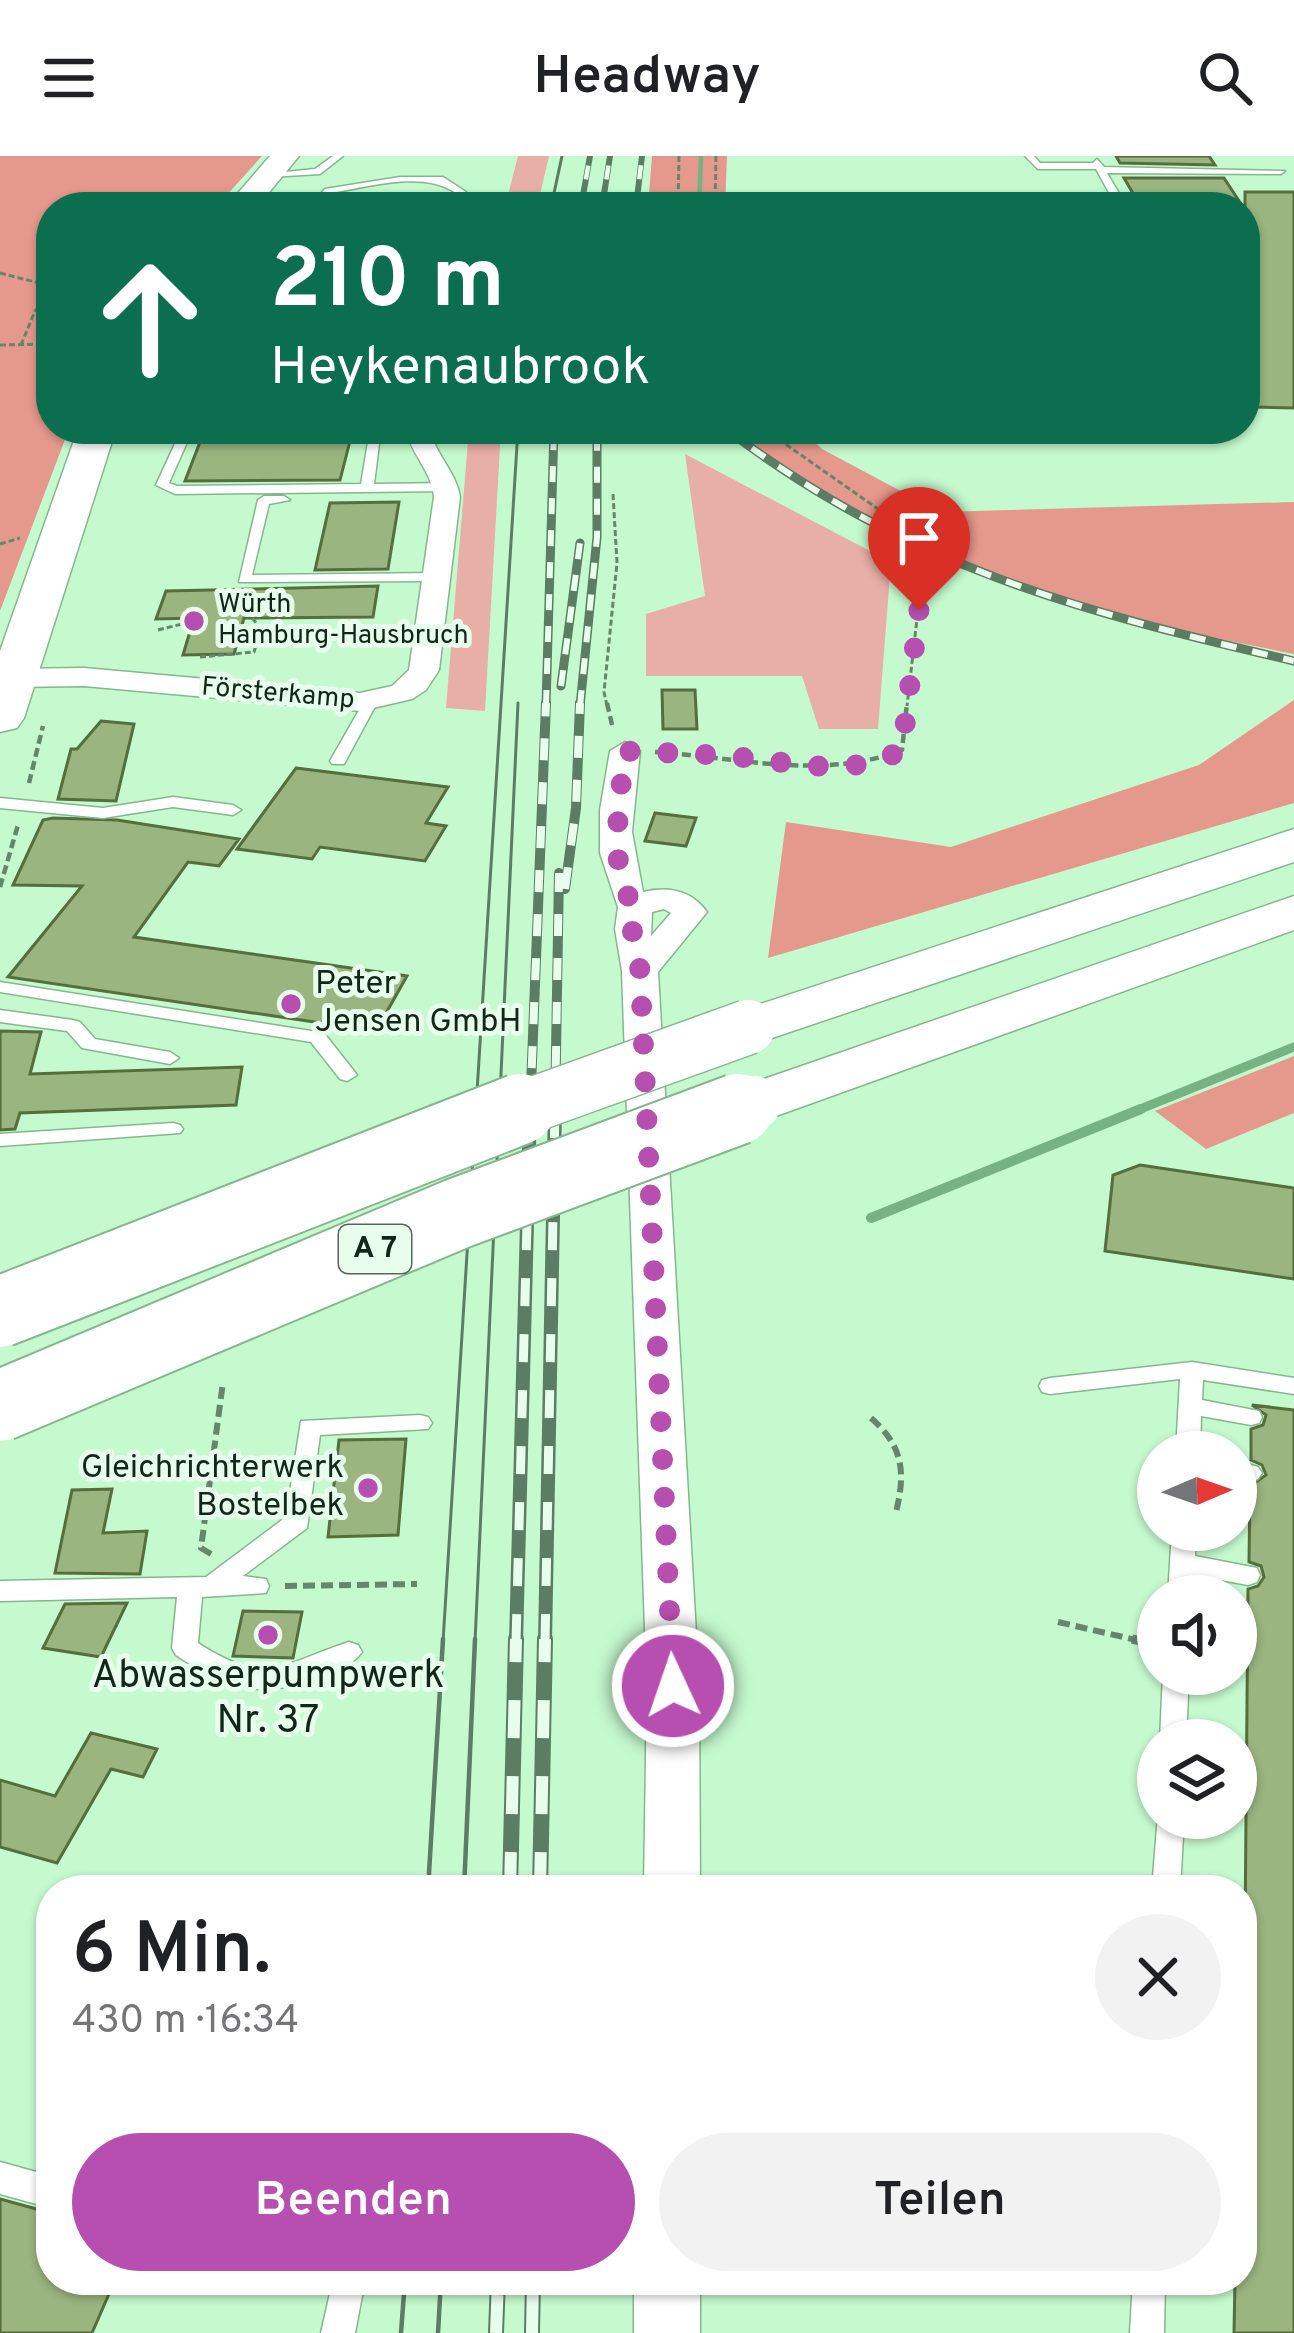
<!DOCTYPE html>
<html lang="de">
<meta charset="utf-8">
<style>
:root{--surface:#fff;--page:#f2f2f2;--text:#202124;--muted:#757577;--accent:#b74fb1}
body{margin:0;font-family:Overpass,sans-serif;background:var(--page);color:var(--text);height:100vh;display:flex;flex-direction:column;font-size:45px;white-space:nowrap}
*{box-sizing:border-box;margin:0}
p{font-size:39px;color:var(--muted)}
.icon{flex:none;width:66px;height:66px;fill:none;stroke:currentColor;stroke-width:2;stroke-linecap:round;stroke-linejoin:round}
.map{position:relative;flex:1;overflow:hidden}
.panel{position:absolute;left:36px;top:1719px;width:1221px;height:420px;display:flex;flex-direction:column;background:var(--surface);border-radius:48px;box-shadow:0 3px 9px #0004}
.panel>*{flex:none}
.banner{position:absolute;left:36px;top:36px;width:1224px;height:252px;border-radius:48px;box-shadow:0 3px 9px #0004;background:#0b6e4f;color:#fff;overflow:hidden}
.needle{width:78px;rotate:88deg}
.tools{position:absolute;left:1137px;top:1275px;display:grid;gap:24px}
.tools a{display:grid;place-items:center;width:120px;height:120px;border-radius:50%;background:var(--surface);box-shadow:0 3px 9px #0004;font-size:60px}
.pin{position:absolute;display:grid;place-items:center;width:102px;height:102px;color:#fff;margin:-123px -51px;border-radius:50% 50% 50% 0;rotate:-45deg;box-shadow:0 0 12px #0007}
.pin .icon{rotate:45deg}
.me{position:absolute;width:132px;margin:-66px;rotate:357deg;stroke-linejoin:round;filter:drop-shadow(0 0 9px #0008)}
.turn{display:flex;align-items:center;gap:42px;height:252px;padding:0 36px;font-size:54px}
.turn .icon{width:156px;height:156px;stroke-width:2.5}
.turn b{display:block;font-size:84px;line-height:102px}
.round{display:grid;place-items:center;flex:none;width:126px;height:126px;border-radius:63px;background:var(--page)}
.head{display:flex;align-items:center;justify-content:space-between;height:204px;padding:0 36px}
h1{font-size:72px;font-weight:600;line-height:90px}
.primary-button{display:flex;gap:24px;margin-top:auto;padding:24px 36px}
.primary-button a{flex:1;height:138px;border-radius:72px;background:var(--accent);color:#fff;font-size:48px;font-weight:600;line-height:138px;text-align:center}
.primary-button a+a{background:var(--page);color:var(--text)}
header{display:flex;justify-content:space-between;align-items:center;height:156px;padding:0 36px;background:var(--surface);font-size:54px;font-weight:600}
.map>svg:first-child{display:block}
.green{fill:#e7afa6}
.forest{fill:#e5998c}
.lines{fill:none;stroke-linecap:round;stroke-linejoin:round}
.stream-far2{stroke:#76b282;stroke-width:4.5}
.stream-far1{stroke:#76b282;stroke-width:9}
.stream{stroke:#76b282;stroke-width:10}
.building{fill:#9ab580;stroke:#566d3c;stroke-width:3}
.service-casing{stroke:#85b78e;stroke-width:3}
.minor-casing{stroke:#85b78e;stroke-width:3}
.primary-casing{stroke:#85b78e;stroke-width:3}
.motorway-casing{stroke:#85b78e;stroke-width:3}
.path-far3{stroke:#64876b;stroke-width:3;stroke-dasharray:6 3;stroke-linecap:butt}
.path-far2{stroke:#64876b;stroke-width:4.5;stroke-dasharray:9 4.5;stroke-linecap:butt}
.path-far1{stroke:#64876b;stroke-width:6;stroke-dasharray:12 6;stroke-linecap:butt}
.path{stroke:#64876b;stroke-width:9;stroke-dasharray:16 9;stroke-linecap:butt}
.service{fill:#fff;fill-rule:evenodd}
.minor{fill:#fff;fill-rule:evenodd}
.primary{fill:#fff;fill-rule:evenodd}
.motorway{fill:#fff;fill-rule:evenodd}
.tram-far1{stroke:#5c7d63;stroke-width:3}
.tram{stroke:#5c7d63;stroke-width:4.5}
.rail-far4-casing{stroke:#5c7d63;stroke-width:6}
.rail-far3-casing{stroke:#5c7d63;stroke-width:9}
.rail-far2-casing{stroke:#5c7d63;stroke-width:10}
.rail-far1-casing{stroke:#5c7d63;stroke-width:14}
.rail-casing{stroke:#5c7d63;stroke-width:16}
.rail-far4{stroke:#e9fdec;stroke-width:4.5;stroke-dasharray:14;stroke-linecap:butt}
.rail-far3{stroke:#e9fdec;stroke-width:6;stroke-dasharray:16;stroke-linecap:butt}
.rail-far2{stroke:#e9fdec;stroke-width:8;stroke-dasharray:22;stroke-linecap:butt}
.rail-far1{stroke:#e9fdec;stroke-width:9;stroke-dasharray:28;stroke-linecap:butt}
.rail{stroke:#e9fdec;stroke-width:12;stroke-dasharray:38;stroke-linecap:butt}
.motorway-bridge-far1-casing{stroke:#85b78e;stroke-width:57;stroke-linecap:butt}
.motorway-bridge-casing{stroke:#85b78e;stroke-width:74;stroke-linecap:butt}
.motorway-bridge-far1{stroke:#fff;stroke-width:54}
.motorway-bridge{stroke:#fff;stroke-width:70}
.route{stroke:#b74fb1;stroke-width:21;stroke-dasharray:0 37.8}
.poi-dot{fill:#b74fb1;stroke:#e9fdec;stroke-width:4.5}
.labels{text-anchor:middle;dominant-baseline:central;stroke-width:10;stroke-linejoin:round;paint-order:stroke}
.far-poi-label{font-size:27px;fill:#132718;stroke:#e9fdec;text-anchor:start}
.far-street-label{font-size:27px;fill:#132718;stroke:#e9fdec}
.shield{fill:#e9fdec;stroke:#536758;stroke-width:3}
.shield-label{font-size:30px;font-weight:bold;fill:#132718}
.poi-label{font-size:33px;fill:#132718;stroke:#e9fdec;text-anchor:start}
.near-poi-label{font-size:39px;fill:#132718;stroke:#e9fdec}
</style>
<header><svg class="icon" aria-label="menu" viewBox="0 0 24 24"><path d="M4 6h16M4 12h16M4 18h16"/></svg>Headway<svg class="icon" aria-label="search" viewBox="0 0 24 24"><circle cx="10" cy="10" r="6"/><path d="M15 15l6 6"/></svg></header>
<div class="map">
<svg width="1294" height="2177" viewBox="0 0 1294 2177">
<rect width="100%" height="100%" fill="#c5f9ce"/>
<!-- green -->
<path class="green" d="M518,0H549L537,51H505Z
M469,273H501L485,555L446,552Z
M685,298L891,406L878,573H819L802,520H646V458L705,440Z"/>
<!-- forest -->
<path class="forest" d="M0,0H262L216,51H51V273H69L0,455Z
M652,0H727L725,51H648Z
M738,273H801L822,293L940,356L1294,346V498C1108,461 879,411 738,273Z
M1294,544V647L768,802L786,666L951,691L1199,609Z
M1294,900V957L1206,993L1155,955Z"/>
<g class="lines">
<!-- stream-far2 -->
<path class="stream-far2" d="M699,51L701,0"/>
<!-- stream-far1 -->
<path class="stream-far1" d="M1133,956L1294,891"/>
<!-- stream -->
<path class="stream" d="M871,1062L1141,953"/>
</g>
<!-- building -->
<path class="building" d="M1116,0H1209L1215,9L1120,7Z
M1124,22H1224L1243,51H1141Z
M1245,36H1294V252L1255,251L1245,234Z
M350,285L340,324L185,325L200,286Z
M399,346L388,413L315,414L330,347Z
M378,430L373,461L244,462L234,498L183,499L194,462L156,463L166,435Z
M662,534H695L697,573H663Z
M101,565L134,568L116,645L58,643L71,593H77Z
M296,612L448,631L426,667L446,670L425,705L320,691L312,703L237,693Z
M655,657L696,662L686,690L645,685Z
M53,662L117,664L239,683L219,710L188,706L134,781L407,820L376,875L8,821L82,730L13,729L43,664Z
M0,875L41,876L30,918L242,911L236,949L20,957L15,973L0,974Z
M1140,1009L1294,1032V1123L1105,1095L1113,1019Z
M1252,1249L1294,1254V2177H1234L1235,2124H1242L1248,1433L1258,1430L1264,1421L1261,1410L1249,1406L1250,1330L1266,1319L1262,1309L1251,1304V1273L1263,1269L1266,1259Z
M406,1283L398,1379L328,1381L339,1284Z
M112,1333L103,1377L147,1375L140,1418L55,1417L72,1334Z
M127,1447L101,1501L43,1492L65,1448Z
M243,1455L302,1456L293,1502L233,1500Z
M91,1577L157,1593L143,1621L111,1613L57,1707L0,1691V1624L55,1640Z
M0,2043L51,2057V2124H115L92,2177H0Z"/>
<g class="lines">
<defs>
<path id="service" d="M333,0H343L320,18L269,21L265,18L315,13Z
M1025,0H1034L1040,7H1093L1097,3L1104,11L1285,15L1281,18L1107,17L1127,51H1117L1096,13H1038Z
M400,21H443L466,36L461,51H451L456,37C422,14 369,31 331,37L319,51H309L325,33Z
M199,273H419L423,276L417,280H380L374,328L448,327L454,331L448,335L175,338L156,329L179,279ZM369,280L361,328L177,330L169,327L188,284L200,281Z
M264,340H284L290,344L269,348L252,419L436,417L443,421L436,425L239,426L258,344Z
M366,542L378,545L344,608H332L330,605Z
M173,641L233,649L241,654L233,659L173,651L103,662L0,652V642L103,652Z
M0,826L324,877L357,919L347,925L340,923L311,886L0,836Z
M0,854L73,864L80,866L95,883L170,896L179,902L170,908L82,892L67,875L0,866Z
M173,967L180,969L183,973L180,977L0,990V978Z
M1192,1206L1294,1222V1238L1203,1224L1202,1244L1259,1255L1262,1261L1259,1267L1251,1269L1201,1260L1200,1296H1176L1180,1223L1050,1238L1042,1236L1039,1230L1042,1224L1050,1222Z
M420,1259L428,1261L432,1267L428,1273L320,1279L307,1372L243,1420L266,1423L269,1430L266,1437L202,1441L198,1487C267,1532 281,1508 349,1486L358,1489L362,1496C353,1509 336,1514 321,1520C262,1544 228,1534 176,1499L172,1492L177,1441L0,1445V1425L206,1421L286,1361L301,1265Z
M1236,1305L1258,1311L1262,1317L1258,1323L1250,1326L1236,1323Z
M1172,1374H1196L1195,1400L1257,1412L1260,1419L1257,1426L1248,1429L1194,1419L1192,1440H1168Z
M1163,1518H1189L1186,1584H1160Z
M1158,1658V1662H1184L1180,1734H1152Z
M0,2006L51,2020V2052L0,2038Z
M333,2124H365L355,2177H321Z
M1133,2124H1165L1164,2177H1130Z"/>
<path id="minor" d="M406,273H430C435,299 456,315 460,341L439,514L426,534L412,543L360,555L84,530L13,531L0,524L3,516L13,513L84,512L360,537L392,530L409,514L434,341C432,315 411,299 406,273Z
M625,586L640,595L632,676L643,736C669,730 691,734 707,756L658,816L699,1530L700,1734H644L647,1530L622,815L615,773L618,751L600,697V654L610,595ZM664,753L671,757L651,780L652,756Z
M634,2124H700V2177H634Z"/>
<path id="primary" d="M270,0H299L257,51H226Z
M78,273H116L24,562L17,572L0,576V495Z"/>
<path id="motorway" d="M1294,673V706L769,883L748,888L727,883L719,871L727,859Z
M1294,740V774L776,960L754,966L732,960L724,947L732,934Z"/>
</defs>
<!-- service casing -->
<use href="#service" class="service-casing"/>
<!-- minor casing -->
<use href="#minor" class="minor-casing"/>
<!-- primary casing -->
<use href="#primary" class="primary-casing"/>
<!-- motorway casing -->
<use href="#motorway" class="motorway-casing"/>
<!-- path-far3 -->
<path class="path-far3" d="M678,51L679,0
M715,51L716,0
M0,117L51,130
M0,189L51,188
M21,189L35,155L51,138
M764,273L878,353L949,394L929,406L918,454L907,550
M0,388L20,382
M252,462L261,472
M158,474L194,465
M257,486L291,487
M200,501L254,496L261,472H241
M607,550L604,536L617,407L613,338"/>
<!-- path-far2 -->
<path class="path-far2" d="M607,547L613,573
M655,596C737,601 823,625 902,594L907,547
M29,627L43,570
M0,731L18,669"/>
<!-- path-far1 -->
<path class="path-far1" d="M871,1262C903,1290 906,1316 896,1356
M211,1398L201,1392L223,1226
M285,1430L417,1428
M1058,1466L1145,1486"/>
<!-- path -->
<path class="path" d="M1132,1483L1158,1489"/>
<!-- service -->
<use href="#service" class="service"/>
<!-- minor -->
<use href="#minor" class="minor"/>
<!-- primary -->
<use href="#primary" class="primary"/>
<!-- motorway -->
<use href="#motorway" class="motorway"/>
<!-- tram-far1 -->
<path class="tram-far1" d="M551,51L562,0
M443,1486L518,273
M475,1486L518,547"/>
<!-- tram -->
<path class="tram" d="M428,1734L443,1483
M464,1734L475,1483
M401,2177L405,2124
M438,2177L441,2124"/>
<defs>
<path id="rail-far4" d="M581,51L590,0
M602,51L610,0
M636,51L642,0"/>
<path id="rail-far3" d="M726,273C906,410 1078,455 1294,505
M561,530L580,387
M546,550L554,273
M580,550L597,381V273"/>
<path id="rail-far2" d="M565,733L576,652L580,547
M530,956L546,547
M555,956L559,717"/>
<path id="rail-far1" d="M516,1486L530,953
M545,1486L555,953"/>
<path id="rail" d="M510,1734L516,1483
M540,1734L545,1483
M496,2177L498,2124
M532,2177L533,2124"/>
</defs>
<!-- rail-far4 casing -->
<use href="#rail-far4" class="rail-far4-casing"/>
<!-- rail-far3 casing -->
<use href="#rail-far3" class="rail-far3-casing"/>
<!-- rail-far2 casing -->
<use href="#rail-far2" class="rail-far2-casing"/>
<!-- rail-far1 casing -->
<use href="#rail-far1" class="rail-far1-casing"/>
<!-- rail casing -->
<use href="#rail" class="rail-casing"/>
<!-- rail-far4 -->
<use href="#rail-far4" class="rail-far4"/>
<!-- rail-far3 -->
<use href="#rail-far3" class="rail-far3"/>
<!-- rail-far2 -->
<use href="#rail-far2" class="rail-far2"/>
<!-- rail-far1 -->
<use href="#rail-far1" class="rail-far1"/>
<!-- rail -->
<use href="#rail" class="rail"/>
<defs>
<path id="motorway-bridge-far1" d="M512,956L748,871
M730,956L754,947"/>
<path id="motorway-bridge" d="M0,1156L520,953
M0,1250L459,1057L738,953"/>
</defs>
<!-- motorway-bridge-far1 casing -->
<use href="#motorway-bridge-far1" class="motorway-bridge-far1-casing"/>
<!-- motorway-bridge casing -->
<use href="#motorway-bridge" class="motorway-bridge-casing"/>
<!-- motorway-bridge-far1 -->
<use href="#motorway-bridge-far1" class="motorway-bridge-far1"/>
<!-- motorway-bridge -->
<use href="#motorway-bridge" class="motorway-bridge"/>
</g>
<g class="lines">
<!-- route -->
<path class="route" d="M673,1530L640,814L632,773L635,751C606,713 621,649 623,604L626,595C663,597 700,597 737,601C794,606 849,623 902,594L919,454"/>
</g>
<!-- markers -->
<g class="poi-dot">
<circle cx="194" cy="465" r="12"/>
<circle cx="291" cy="848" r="12"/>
<circle cx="368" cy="1332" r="12"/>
<circle cx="268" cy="1479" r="12"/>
</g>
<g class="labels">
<!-- far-poi labels -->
<g class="far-poi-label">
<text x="218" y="449">Würth<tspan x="218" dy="31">Hamburg-Hausbruch</tspan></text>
</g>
<!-- far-street labels -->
<g class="far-street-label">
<text transform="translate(278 538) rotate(5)">Försterkamp</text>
</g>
<!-- shield labels -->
<rect class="shield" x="339" y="1069" width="72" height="48" rx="9"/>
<g class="shield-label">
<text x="375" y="1093">A 7</text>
</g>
<!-- poi labels -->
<g class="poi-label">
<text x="315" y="829">Peter<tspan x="315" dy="38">Jensen GmbH</tspan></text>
<text x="344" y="1313" text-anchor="end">Gleichrichterwerk<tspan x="344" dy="38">Bostelbek</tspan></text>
</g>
<!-- near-poi labels -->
<g class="near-poi-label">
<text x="268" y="1521">Abwasserpumpwerk<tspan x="268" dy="45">Nr. 37</tspan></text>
</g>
</g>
</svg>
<div class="tools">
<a><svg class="needle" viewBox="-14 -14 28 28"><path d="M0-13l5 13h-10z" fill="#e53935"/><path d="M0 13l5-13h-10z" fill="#757577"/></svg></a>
<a><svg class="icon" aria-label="sound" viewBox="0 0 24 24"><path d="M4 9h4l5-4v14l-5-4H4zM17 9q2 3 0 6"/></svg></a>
<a><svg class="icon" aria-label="layers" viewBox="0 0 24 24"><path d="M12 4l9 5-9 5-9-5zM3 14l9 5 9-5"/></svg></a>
</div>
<div class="pin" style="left:919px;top:454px;background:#d93025"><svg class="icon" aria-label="arrive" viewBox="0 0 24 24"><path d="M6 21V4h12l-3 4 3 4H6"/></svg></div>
<svg class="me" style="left:673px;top:1530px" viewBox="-20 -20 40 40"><circle r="17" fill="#b74fb1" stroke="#fff" stroke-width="3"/><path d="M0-11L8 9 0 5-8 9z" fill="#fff"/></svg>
<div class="banner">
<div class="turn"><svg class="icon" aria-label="ahead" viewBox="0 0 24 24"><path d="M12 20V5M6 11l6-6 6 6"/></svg><div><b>210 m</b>Heykenaubrook</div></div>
</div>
<section class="panel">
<div class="head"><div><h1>6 Min.</h1><p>430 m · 16:34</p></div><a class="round"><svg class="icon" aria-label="close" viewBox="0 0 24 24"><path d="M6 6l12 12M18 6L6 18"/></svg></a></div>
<div class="primary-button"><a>Beenden</a><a>Teilen</a></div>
</section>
</div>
